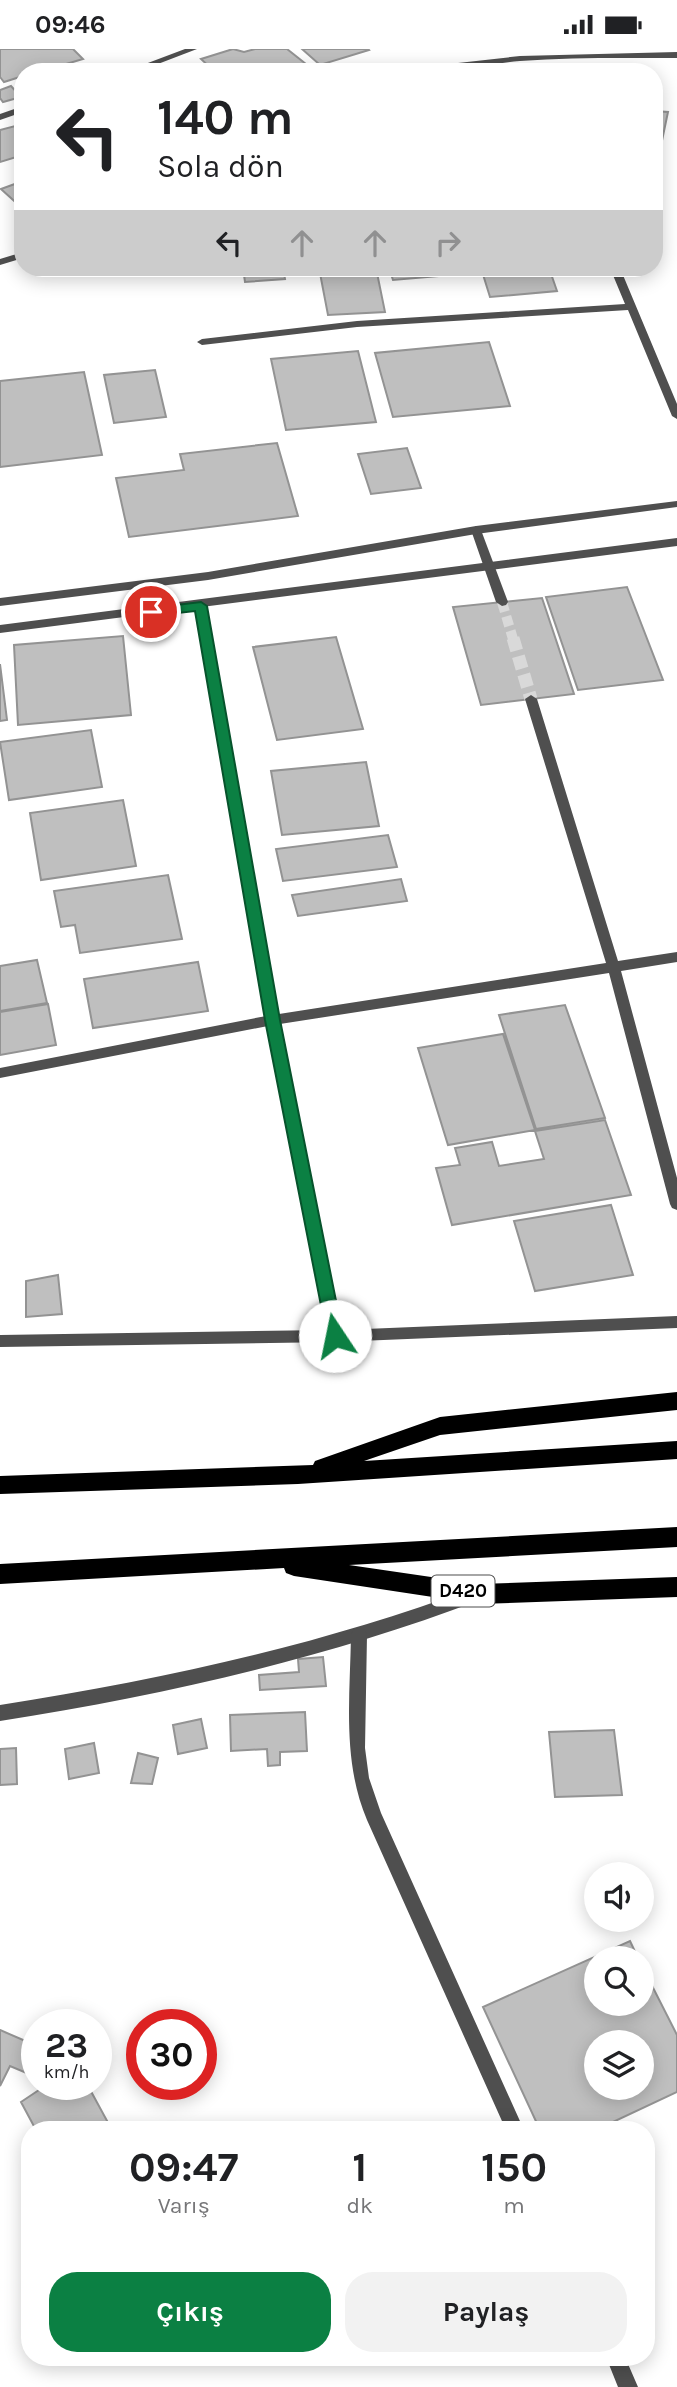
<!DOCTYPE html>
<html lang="tr">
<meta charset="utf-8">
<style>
:root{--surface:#fff;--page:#f2f2f2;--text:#202124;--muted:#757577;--accent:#0b8043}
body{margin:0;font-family:Karla,sans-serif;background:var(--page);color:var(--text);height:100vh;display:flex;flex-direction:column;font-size:26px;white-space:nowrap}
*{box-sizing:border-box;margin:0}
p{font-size:23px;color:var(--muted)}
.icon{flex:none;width:38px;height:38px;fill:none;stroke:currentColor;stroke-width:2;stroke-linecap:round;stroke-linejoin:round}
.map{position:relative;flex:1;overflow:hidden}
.details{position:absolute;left:21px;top:2072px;width:634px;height:245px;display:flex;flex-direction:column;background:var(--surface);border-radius:28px;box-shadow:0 4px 18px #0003}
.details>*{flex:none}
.top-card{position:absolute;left:14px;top:14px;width:649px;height:214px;border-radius:28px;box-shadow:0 4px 18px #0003;background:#fff;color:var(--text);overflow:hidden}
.buttons{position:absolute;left:584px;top:1813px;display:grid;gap:14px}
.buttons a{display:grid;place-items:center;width:70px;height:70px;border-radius:50%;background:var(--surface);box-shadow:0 4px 18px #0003;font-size:35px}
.speed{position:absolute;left:21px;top:1960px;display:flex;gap:14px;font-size:35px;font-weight:700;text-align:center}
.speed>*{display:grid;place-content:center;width:91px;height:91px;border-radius:50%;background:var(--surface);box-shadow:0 4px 18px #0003;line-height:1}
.speed small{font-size:18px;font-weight:400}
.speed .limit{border:10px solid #d22;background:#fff;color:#111}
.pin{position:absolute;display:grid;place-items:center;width:60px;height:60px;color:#fff;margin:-30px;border:4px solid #fff;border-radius:50%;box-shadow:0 2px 7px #0007}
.me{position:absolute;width:77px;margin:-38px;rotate:349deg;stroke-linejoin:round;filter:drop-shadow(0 0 5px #0008)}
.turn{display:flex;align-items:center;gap:24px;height:147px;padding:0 28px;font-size:32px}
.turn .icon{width:91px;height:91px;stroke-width:2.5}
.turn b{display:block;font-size:49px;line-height:60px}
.lanes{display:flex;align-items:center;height:66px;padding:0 28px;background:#0003;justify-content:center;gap:35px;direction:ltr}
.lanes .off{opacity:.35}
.eta{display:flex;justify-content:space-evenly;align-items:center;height:119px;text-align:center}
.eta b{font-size:42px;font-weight:700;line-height:49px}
.primary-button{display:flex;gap:14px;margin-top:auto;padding:14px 28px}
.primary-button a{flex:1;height:80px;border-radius:28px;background:var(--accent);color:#fff;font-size:28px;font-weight:700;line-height:80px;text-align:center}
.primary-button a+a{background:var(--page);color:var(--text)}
.status{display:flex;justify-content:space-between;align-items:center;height:49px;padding:0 35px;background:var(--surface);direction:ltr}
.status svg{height:19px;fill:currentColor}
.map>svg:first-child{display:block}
.building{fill:#bfbfbf;stroke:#939393;stroke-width:2;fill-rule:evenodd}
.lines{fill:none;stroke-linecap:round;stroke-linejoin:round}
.minor-tunnel-far1{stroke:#d9d9d9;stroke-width:10;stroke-dasharray:10 5;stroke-linecap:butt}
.minor-tunnel{stroke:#d9d9d9;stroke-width:13;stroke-dasharray:13 6;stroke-linecap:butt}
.service{fill:#4f4f4f;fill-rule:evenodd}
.minor{fill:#4f4f4f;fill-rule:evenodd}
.tertiary{fill:#4f4f4f;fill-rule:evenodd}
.trunk{fill:#000;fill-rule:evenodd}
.route{fill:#0b8043;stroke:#07532c;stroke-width:2}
.labels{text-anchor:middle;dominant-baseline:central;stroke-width:7;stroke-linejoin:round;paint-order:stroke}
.shield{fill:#fff;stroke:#4c4c4c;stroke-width:2}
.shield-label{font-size:19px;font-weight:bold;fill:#000}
</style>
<div class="status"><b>09:46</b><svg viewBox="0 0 49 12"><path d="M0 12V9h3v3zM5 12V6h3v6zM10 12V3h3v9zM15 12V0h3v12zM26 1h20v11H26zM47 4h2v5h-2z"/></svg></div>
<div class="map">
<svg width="677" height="2338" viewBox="0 0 677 2338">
<rect width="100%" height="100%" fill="#fff"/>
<!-- building -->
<path class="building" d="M0,0H73L83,10L39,23H23V27L4,33L0,28Z
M233,0L244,3L255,0H287L316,23H215L201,10Z
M302,0H368L369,1L320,16Z
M11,37L21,48L3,53L0,49V41Z
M654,62L668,63L659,106H654Z
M19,76L23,79V106L0,113V81Z
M23,132V160L1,140Z
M243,219H283L285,230L245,233Z
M319,219H376L385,263L328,266Z
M389,219H459L461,225L393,231Z
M481,219H549L557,242L490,248Z
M489,293L510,357L393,368L375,304Z
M358,302L376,373L286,381L271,310Z
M155,321L166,368L114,374L104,326Z
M84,323L102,406L0,418V332Z
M277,394L298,467L129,488L116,429L184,421L180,405Z
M407,399L421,439L371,445L358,405Z
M627,538L663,631L578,641L546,548Z
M542,549L574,645L481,656L453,558Z
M123,587L131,666L18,676L14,596Z
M336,588L363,680L277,691L253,598Z
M0,615L7,671L0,672Z
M91,681L102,738L9,751L0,693Z
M366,713L379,777L282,786L271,722Z
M123,751L136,817L41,831L30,764Z
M388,786L397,818L283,832L276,800Z
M168,826L182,890L80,904L75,876L61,878L54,842Z
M401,830L407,852L298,867L292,846Z
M37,911L47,954L0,962V917Z
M198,913L208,962L93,979L84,930Z
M48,955L56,996L0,1006V963Z
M565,956L605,1069L536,1080L499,966Z
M503,985L535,1081L448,1096L418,999Z
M605,1071L631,1146L452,1176L436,1119L460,1116L455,1099L492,1093L499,1117L544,1110L535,1082Z
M611,1156L633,1226L535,1242L514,1172Z
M58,1226L62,1265L26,1268V1232Z
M323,1608L326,1637L260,1641L259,1626L299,1623L298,1610Z
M305,1663L307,1702L280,1703V1716L268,1717L267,1700L231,1702L230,1666Z
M201,1670L207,1699L178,1705L173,1676Z
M614,1681L622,1746L555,1748L549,1683Z
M94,1694L99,1724L69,1730L65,1700Z
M16,1699L17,1735L0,1736V1700Z
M138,1704L158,1709L152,1735L131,1734Z
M630,1892L638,1909H597V1955H642V1917L677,1986V2043L596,2081H540L483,1958ZM597,1993H642V2039H597Z
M0,1981L37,1997L36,2028L10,2017L0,2037Z
M48,2035H87L112,2081H36L21,2053Z"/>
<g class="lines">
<!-- minor-tunnel-far1 -->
<path class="minor-tunnel-far1" d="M502,553L513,590"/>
<!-- minor-tunnel -->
<path class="minor-tunnel" d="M513,589L531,650"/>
<!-- service -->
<path class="service" d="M474,1539L480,1541L482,1546L480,1551C324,1610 164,1646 0,1672V1656C162,1631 320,1596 474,1539Z"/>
<!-- minor -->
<path class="minor" d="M185,0H197L137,23H124Z
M677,3V9C625,9 572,8 520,12C487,15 455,23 423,23L458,14L520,7Z
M23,57V63L0,71V65Z
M23,203V209L0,216V210Z
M610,219H620L677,355V370L672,367L628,261L357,278L202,296L197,293L202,290L357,272L625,255Z
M476,477L481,481L508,553L506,556L502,557L496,553L471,481Z
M201,553L207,557L279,965L606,914L525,650L531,646L537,650L618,912L677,903V913L621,922L677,1129V1161L672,1159L670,1155L609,924L280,975L341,1281L677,1267V1279L335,1293L0,1298V1286L327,1281L268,977L0,1029V1019L266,967L195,557Z
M359,1579L365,1581L367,1586L365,1699L369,1729L381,1764L524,2081H506L367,1771C342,1712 350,1649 351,1586L353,1581Z
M606,2308H625L638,2338H618Z"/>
<!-- tertiary -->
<path class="tertiary" d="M677,452V458L476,485L208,531L0,557V549L208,523L476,477Z
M677,489V497L0,584V576Z"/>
<!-- trunk -->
<path class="trunk" d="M677,1343V1361L440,1386L364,1412L677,1392V1410L298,1435L0,1445V1427L313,1416L315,1412L440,1368Z
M677,1478V1498L349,1516L479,1535L677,1528V1548L479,1555L294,1527L286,1524L284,1519L0,1535V1515Z"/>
</g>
<!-- route -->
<path class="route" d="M201,553L207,557L280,971L343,1287L341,1292H329L327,1287L265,971L195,562L151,567L144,563L151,559Z"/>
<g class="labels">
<!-- shield labels -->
<rect class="shield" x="431.5" y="1526.5" width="63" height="31" rx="5"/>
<g class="shield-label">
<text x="463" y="1542">D420</text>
</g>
</g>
</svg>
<div class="buttons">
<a><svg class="icon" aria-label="sound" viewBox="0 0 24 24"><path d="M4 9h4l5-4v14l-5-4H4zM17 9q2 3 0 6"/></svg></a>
<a><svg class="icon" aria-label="search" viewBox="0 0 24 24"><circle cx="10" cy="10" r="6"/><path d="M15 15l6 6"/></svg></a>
<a><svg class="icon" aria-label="layers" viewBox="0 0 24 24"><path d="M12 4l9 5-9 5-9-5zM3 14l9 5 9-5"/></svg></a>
</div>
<div class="speed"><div>23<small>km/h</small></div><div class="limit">30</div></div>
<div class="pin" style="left:151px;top:563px;background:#d93025"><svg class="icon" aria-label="arrive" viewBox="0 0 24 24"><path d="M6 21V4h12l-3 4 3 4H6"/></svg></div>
<svg class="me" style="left:335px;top:1287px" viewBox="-20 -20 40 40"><circle r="19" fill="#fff"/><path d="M0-13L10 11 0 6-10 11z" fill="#0b8043"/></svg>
<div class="top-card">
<div class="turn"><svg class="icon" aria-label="left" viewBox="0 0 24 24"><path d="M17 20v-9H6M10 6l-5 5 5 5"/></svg><div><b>140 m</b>Sola dön</div></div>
<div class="lanes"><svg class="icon" aria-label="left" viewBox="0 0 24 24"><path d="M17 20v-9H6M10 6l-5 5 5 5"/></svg><svg class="icon off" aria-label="ahead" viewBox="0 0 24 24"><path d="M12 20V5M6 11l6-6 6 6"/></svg><svg class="icon off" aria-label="ahead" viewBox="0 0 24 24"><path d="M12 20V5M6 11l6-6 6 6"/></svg><svg class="icon off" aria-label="right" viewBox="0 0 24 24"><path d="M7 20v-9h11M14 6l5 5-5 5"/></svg></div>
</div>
<section class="details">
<div class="eta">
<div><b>09:47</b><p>Varış</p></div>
<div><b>1</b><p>dk</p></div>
<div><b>150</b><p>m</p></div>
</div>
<div class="primary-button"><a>Çıkış</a><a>Paylaş</a></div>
</section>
</div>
